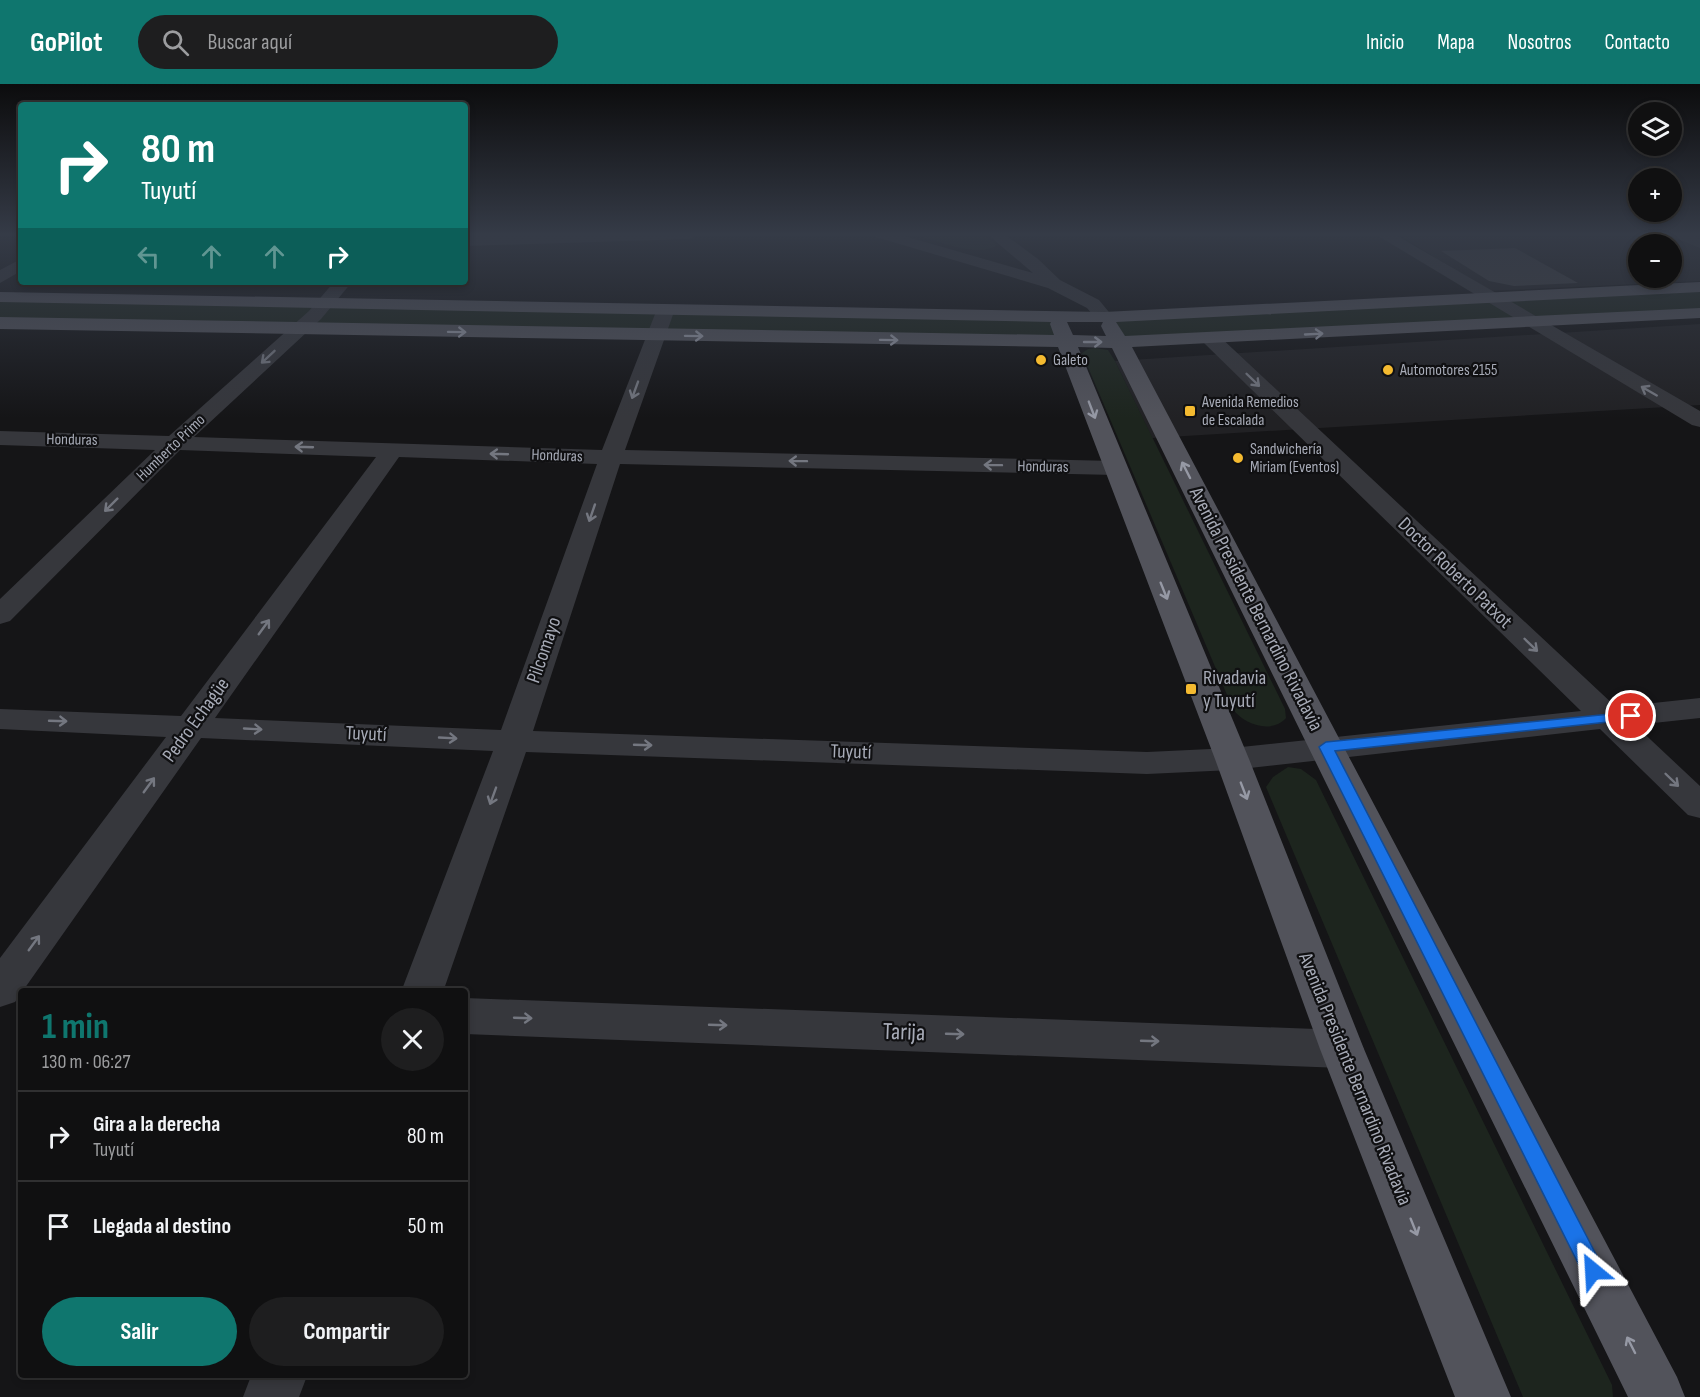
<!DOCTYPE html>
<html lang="es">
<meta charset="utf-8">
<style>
:root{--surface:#101011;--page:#1e1e1f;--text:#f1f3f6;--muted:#9c9d9f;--line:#303031;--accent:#0f766e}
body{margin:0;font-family:"Sofia Sans Condensed",sans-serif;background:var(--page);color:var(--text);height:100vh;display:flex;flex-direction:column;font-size:22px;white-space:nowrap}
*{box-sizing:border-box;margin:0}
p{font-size:20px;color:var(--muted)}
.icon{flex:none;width:33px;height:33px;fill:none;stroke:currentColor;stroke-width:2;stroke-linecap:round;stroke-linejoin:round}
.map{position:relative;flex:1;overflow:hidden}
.details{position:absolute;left:18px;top:904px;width:450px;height:390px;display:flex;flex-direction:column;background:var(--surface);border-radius:6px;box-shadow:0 3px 9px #0003,0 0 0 2px var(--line)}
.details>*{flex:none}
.hud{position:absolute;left:18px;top:18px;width:450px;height:183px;border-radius:6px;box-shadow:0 3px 9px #0003,0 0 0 2px var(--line);background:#0f766e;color:#fff;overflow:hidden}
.tools{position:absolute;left:1628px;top:18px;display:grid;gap:12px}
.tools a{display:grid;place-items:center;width:54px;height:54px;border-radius:50%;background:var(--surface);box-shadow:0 3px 9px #0003,0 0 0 2px var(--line);font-size:30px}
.pin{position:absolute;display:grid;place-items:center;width:51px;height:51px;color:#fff;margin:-26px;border:3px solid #fff;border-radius:50%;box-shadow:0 2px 6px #0007}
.me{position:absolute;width:66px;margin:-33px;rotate:333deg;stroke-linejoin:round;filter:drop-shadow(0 0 4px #0008)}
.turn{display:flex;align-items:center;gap:21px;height:126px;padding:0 24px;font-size:27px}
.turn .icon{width:78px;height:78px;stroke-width:2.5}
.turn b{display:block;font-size:42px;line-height:51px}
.lanes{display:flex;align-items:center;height:57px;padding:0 24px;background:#0003;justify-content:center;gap:30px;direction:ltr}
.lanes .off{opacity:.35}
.round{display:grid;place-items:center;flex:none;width:63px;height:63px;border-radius:32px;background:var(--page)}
.head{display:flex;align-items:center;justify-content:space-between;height:102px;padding:0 24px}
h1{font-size:36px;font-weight:700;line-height:45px;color:var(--accent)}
.action{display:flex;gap:12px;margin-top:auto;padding:12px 24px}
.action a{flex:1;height:69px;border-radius:36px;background:var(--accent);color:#fff;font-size:24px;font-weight:700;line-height:69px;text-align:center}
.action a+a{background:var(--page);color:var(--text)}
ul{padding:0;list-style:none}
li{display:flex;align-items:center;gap:18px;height:90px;padding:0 24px;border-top:2px solid var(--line)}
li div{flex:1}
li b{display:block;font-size:22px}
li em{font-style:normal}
header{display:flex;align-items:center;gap:36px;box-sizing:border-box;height:84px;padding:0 30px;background:var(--accent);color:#fff}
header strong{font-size:28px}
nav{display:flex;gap:33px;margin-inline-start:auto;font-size:21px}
.search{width:420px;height:54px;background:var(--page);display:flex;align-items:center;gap:15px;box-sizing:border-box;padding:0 21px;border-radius:33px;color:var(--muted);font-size:22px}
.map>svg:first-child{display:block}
.built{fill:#212124;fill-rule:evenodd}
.green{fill:#1d251e}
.building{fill:#3f4044}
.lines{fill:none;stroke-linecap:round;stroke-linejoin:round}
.minor{fill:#36373c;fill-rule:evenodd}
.major{fill:#52535b;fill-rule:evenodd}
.oneway{stroke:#9699a5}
.oneway2{stroke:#747780}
.route{fill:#1a73e8;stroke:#114b97;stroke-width:1.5}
.poi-dot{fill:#f4ba30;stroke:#101012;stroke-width:2}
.labels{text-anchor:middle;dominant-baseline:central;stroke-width:4.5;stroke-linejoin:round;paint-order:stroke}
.far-poi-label{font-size:16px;fill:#a7abb7;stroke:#101012;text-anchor:start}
.far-street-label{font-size:16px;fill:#a7abb7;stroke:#101012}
.street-label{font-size:20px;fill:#a7abb7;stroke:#101012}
.poi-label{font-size:20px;fill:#a7abb7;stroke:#101012;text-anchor:start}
.near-street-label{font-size:24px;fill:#a7abb7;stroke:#101012}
</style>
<header>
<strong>GoPilot</strong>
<div class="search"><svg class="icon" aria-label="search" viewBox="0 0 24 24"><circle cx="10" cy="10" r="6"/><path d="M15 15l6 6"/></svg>Buscar aquí</div>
<nav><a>Inicio</a><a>Mapa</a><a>Nosotros</a><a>Contacto</a></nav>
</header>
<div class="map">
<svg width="1700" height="1313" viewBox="0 0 1700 1313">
<rect width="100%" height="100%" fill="#151517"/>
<!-- built -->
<path class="built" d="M1398,150H1657L1677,159L1700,157V197L1487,207ZM1638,160H1671V194H1638Z
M1700,240V321L1152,354L1115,277Z"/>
<!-- green -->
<path class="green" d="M914,150H981L995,159L996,162C977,174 935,156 914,150Z
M1700,203V229L1120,258L1104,233Z
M0,213L1057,233L1066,258L0,239Z
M1095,264L1108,266L1115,277L1285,625L1286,634C1272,650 1244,641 1233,625L1082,269L1088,265Z
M1288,683L1301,685L1316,696L1612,1301L1613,1313H1523L1266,703L1273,693Z"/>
<!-- building -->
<path class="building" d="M1515,164L1578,199L1514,202L1489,197L1441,167Z"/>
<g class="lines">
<!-- minor -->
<path class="minor" d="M550,150H698L690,155L465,162V152Z
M873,150H897L1033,189L987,150H1004L1038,175L1060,196L1099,216L1113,233L1110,237H1098L1087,224L1048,204L876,153Z
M1375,150H1394L1700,327V343L1692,341Z
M1670,150H1691L1700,153V164L1673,153Z
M21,175V187L0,199V186Z
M334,198H352L321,235L194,353L602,366L657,225L660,221H672L675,225L625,366L1115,377L1123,379L1127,384L1123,389L1115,391L620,380L533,647L1147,668L1232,664L1581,627L1204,259L1201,255L1204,251H1218L1616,623L1700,614V634L1635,641L1700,702V734L1688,731L1600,645L1232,686L1147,690L526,668L443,908H401L493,667L201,654L15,918L0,923V874L166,653L0,645V625L181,632L376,373L180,366L10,537L0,540V515L155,366L0,361V347L169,352L309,227ZM399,373L597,380L501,646L215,634Z
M465,914L1342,946L1357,952L1364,965L1357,978L1342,984L465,950Z
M251,1292H307L299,1313H243Z"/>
<!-- major -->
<path class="major" d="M1700,198V208L1116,238L1125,252L1700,224V234L1132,263L1677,1293L1685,1313H1628L1112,264L1078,263L1249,675L1364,965L1511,1313H1455L1320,965L1215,675L1058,263L0,245V233L1054,251L1050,240L1051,238L0,218V208L1104,228ZM1067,238H1103L1101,242L1106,252L1073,251Z"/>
</g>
<!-- one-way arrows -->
<defs><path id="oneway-shaft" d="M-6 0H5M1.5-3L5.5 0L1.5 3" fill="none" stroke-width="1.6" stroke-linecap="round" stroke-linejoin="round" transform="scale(1.5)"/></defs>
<g class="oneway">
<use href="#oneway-shaft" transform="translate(457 248) rotate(1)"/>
<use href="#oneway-shaft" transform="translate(1314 250) rotate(-3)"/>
<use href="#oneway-shaft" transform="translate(694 252) rotate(1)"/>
<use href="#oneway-shaft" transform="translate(889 256) rotate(1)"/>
<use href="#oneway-shaft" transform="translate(1093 258)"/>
<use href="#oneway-shaft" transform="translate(1092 326) rotate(69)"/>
<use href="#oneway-shaft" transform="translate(1186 386) rotate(-117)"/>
<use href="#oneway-shaft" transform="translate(1164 507) rotate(68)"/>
<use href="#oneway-shaft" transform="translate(1244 707) rotate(69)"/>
<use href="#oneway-shaft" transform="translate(1414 1143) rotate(68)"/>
<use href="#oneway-shaft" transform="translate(1631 1261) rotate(-117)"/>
</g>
<g class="oneway2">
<use href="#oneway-shaft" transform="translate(268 273) rotate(137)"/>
<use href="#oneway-shaft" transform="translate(1253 296) rotate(44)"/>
<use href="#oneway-shaft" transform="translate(635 306) rotate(110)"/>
<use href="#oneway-shaft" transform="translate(1649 307) rotate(-150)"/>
<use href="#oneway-shaft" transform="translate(304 363) rotate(-178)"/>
<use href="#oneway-shaft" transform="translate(499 370) rotate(-178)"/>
<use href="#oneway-shaft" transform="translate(798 377) rotate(-179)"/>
<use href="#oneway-shaft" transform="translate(993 381) rotate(-179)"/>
<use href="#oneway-shaft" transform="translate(111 421) rotate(135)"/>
<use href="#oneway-shaft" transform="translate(592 429) rotate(109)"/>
<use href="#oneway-shaft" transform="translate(264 543) rotate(-54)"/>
<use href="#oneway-shaft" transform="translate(1531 561) rotate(44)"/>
<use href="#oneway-shaft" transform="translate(58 637) rotate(2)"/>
<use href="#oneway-shaft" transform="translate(253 645) rotate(3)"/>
<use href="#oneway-shaft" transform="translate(448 654) rotate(3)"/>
<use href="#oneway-shaft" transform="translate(643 661) rotate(2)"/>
<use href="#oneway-shaft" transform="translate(1672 696) rotate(44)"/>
<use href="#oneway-shaft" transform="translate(149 701) rotate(-54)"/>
<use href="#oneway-shaft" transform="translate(493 712) rotate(110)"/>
<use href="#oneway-shaft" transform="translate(34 859) rotate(-54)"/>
<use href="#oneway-shaft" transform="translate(523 934) rotate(2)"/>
<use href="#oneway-shaft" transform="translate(718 941) rotate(2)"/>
<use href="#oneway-shaft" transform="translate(955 950) rotate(2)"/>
<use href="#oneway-shaft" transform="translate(1150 957) rotate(2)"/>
</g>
<!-- sky -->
<linearGradient id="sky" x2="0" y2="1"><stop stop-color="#0c0c0d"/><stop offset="0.45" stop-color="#353b47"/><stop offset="1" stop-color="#353b47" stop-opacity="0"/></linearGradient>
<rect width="1700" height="334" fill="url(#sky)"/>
<!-- route -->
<path class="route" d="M1631,628L1636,629L1637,632L1636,635L1335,667L1601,1180L1604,1187L1601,1195L1593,1198L1586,1195L1319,663L1326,658Z"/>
<!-- markers -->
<g class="poi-dot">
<circle cx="1041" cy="276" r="6"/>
<circle cx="1388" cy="286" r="6"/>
<rect x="1184" y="321" width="12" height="12" rx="3"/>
<circle cx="1238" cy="374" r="6"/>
<rect x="1185" y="599" width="12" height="12" rx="3"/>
</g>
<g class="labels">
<!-- far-poi labels -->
<g class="far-poi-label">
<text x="1053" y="276">Galeto</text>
<text x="1400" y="286">Automotores 2155</text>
<text x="1202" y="318">Avenida Remedios<tspan x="1202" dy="18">de Escalada</tspan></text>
<text x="1250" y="365">Sandwichería<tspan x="1250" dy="18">Miriam (Eventos)</tspan></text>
</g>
<!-- far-street labels -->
<g class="far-street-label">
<text transform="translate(72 356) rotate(1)">Honduras</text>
<text transform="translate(171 364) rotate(-44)">Humberto Primo</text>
<text transform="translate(557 372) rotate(2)">Honduras</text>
<text transform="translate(1043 383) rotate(1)">Honduras</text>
</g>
<!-- street labels -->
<g class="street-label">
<text transform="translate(1455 489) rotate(44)">Doctor Roberto Patxot</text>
<text transform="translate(1256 525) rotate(63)">Avenida Presidente Bernardino Rivadavia</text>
<text transform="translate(544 566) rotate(-71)">Pilcomayo</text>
<text transform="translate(196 636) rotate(-54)">Pedro Echagüe</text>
<text transform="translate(366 650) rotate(3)">Tuyutí</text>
<text transform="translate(851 668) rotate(2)">Tuyutí</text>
<text transform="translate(1355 995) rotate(68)">Avenida Presidente Bernardino Rivadavia</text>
</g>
<!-- poi labels -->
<g class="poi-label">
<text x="1203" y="594">Rivadavia<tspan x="1203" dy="23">y Tuyutí</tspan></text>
</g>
<!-- near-street labels -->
<g class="near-street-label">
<text transform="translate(904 948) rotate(2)">Tarija</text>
</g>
</g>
</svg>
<div class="tools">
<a><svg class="icon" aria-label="layers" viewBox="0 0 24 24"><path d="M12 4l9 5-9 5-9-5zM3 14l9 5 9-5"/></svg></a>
<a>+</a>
<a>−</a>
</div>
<div class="pin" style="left:1631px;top:632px;background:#d93025"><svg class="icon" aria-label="arrive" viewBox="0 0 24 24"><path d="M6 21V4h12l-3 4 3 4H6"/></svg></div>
<svg class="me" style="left:1593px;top:1187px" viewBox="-20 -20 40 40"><path d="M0-17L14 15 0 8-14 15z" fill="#1a73e8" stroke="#fff" stroke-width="4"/></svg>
<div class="hud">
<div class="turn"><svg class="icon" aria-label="right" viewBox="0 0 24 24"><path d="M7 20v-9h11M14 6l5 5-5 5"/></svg><div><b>80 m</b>Tuyutí</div></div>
<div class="lanes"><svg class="icon off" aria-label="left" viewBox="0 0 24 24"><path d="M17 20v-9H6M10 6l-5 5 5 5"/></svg><svg class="icon off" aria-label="ahead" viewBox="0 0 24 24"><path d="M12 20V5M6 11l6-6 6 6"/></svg><svg class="icon off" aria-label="ahead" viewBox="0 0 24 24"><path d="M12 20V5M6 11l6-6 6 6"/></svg><svg class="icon" aria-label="right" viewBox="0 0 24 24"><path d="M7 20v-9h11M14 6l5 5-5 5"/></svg></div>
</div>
<section class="details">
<div class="head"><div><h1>1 min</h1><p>130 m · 06:27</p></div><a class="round"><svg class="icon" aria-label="close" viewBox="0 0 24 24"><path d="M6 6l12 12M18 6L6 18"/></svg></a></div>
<ul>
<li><svg class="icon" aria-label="right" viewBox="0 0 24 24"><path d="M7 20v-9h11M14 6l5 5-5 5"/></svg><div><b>Gira a la derecha</b><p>Tuyutí</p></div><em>80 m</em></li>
<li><svg class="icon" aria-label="arrive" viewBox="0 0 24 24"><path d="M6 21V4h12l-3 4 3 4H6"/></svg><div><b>Llegada al destino</b></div><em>50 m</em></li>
</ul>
<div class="action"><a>Salir</a><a>Compartir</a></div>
</section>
</div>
